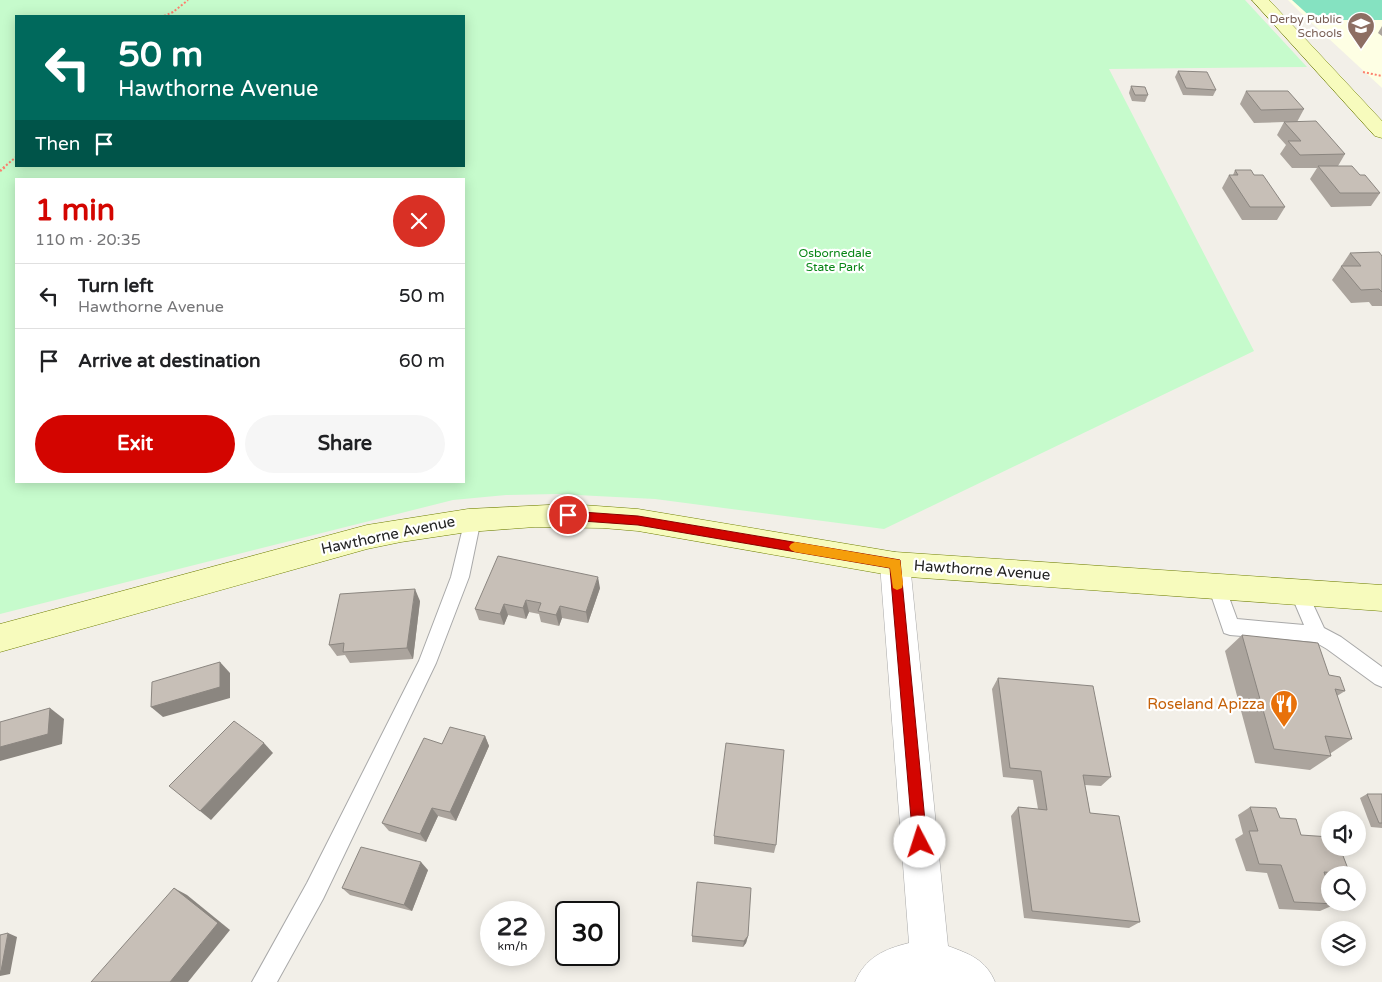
<!DOCTYPE html>
<html lang="en">
<head>
<meta charset="utf-8">
<style>
	body { margin:0; font-family:"Varela Round",sans-serif; background:#f6f6f6; color:#202124; height:100vh; display:flex; flex-direction:column; font-size:19px; white-space:nowrap }
	* { box-sizing:border-box; margin:0 }
	p { font-size:16px; color:#757577 }
	.icon { flex:none; width:28px; height:28px; fill:none; stroke:currentColor; stroke-width:2; stroke-linecap:round; stroke-linejoin:round }
	.map { position:relative; flex:1; overflow:hidden }
	.sheet { position:absolute; left:15px; top:178px; width:450px; height:305px; display:flex; flex-direction:column; background:#fff; border-radius:0px; box-shadow:0 2px 12px #0003 }
	.sheet>* { flex:none }
	.banner { position:absolute; left:15px; top:15px; width:450px; height:152px; border-radius:0px; box-shadow:0 2px 12px #0003; background:#00695c; color:#fff; overflow:hidden }
	.buttons { position:absolute; left:1321px; top:811px; display:grid; gap:10px }
	.buttons a { display:grid; place-items:center; width:45px; height:45px; border-radius:50%; background:#fff; box-shadow:0 2px 12px #0003; font-size:25px }
	.speed { position:absolute; left:480px; top:901px; display:flex; gap:10px; font-size:25px; font-weight:700; text-align:center }
	.speed>* { display:grid; place-content:center; width:65px; height:65px; border-radius:50%; background:#fff; box-shadow:0 2px 12px #0003; line-height:1 }
	.speed small { font-size:12px; font-weight:400 }
	.speed .limit { border:2px solid #111; border-radius:8px; background:#fff; color:#111 }
	.pin { position:absolute; display:grid; place-items:center; width:42px; height:42px; color:#fff; margin:-21px; border:2px solid #fff; border-radius:50%; box-shadow:0 1px 5px #0007 }
	.me { position:absolute; width:55px; margin:-28px; rotate:355deg; stroke-linejoin:round; filter:drop-shadow(0 0 4px #0008) }
	.turn { display:flex; align-items:center; gap:18px; height:105px; padding:0 20px; font-size:22px }
	.turn .icon { width:65px; height:65px; stroke-width:2.5 }
	.turn b { display:block; font-size:35px; line-height:42px }
	.then { display:flex; align-items:center; height:48px; padding:0 20px; background:#0003; gap:10px; font-size:19px }
	.round { display:grid; place-items:center; flex:none; width:52px; height:52px; border-radius:26px; background:#f6f6f6 }
	.summary { display:flex; align-items:center; justify-content:space-between; height:85px; padding:0 20px }
	h1 { font-size:30px; font-weight:700; line-height:38px; color:#d30500 }
	.action { display:flex; gap:10px; margin-top:auto; padding:10px 20px }
	.action a { flex:1; height:58px; border-radius:30px; background:#d30500; color:#fff; font-size:20px; font-weight:700; line-height:58px; text-align:center }
	.action a+a { background:#f6f6f6; color:#202124 }
	ul { padding:0; list-style:none }
	li { display:flex; align-items:center; gap:15px; height:65px; padding:0 20px; border-top:1px solid #e0e0e0 }
	li div { flex:1 }
	li b { display:block; font-size:19px }
	li em { font-style:normal }
	.map>svg:first-child { display:block }
</style>
</head>
<body>
<div class="map">
<svg width="1382" height="982" viewBox="0 0 1382 982">
	<rect width="100%" height="100%" fill="#f2efe8"/>
	<path fill="#feffe4" d="M1288,0H1382V88L1300,12Z"/>
	<path fill="#c6fbcc" fill-rule="evenodd" d="M0,0H1245L1307,67L1109,69L1254,351L884,529L655,499L557,494L506,495L453,500L0,614ZM16,16H464V166H16ZM16,179H464V481H16Z"/>
	<path fill="#85e2c1" d="M1292,0H1382V20H1314Z"/>
	<g fill="none" stroke-linecap="round" stroke-linejoin="round">
		<defs>
			<g id="lane">
				<path d="M473,512L479,514L481,519L469,577L436,663L323,899L277,982H252L307,883L419,661L451,577L465,519L467,514Z"/>
				<path d="M1217,578L1223,581L1237,619L1304,625L1290,592L1293,587L1299,584L1305,587L1324,628L1341,637L1382,667V687L1375,684L1327,649L1315,642L1230,635L1224,633L1208,586L1211,581Z"/>
			</g>
			<path id="street" d="M895,552L905,555L910,564L948,946C970,954 986,960 995,982H855C865,958 884,949 909,943L880,564L885,555Z"/>
			<g id="secondary">
				<path d="M1252,0H1269L1382,121V138L1375,136Z"/>
				<path d="M569,504L638,509L895,552L1382,585V611L895,576L638,531L603,528L535,527L468,532L401,542L367,549L0,652V624L367,525L468,509Z"/>
			</g>
		</defs>
		<use href="#lane" stroke="#a9a9a9" stroke-width="2"/>
		<use href="#street" stroke="#a9a9a9" stroke-width="1"/>
		<use href="#secondary" stroke="#6f7f02" stroke-width="1"/>
		<g stroke="#fd806e" stroke-width="2" stroke-dasharray="2 2" stroke-linecap="butt">
			<path d="M164,16L173,12L188,0"/>
			<path d="M1363,72L1382,76"/>
			<path d="M3,168L16,157"/>
		</g>
		<path stroke="#fd806e" stroke-width="2.5" stroke-dasharray="2 2" stroke-linecap="butt" d="M0,171L5,167"/>
		<use href="#lane" fill="#fff" fill-rule="evenodd"/>
		<use href="#street" fill="#fff" fill-rule="evenodd"/>
		<use href="#secondary" fill="#f7fbbd" fill-rule="evenodd"/>
	</g>
	<g fill="#aba49d">
		<path d="M1382,26V36L1378,33Z"/>
		<path d="M1178,71L1216,90L1213,96L1183,95L1175,77Z"/>
		<path d="M1131,86L1148,95L1145,102L1132,101L1129,93Z"/>
		<path d="M1246,91L1304,109L1297,122L1345,154L1338,166L1360,175L1380,193L1371,206L1331,207L1310,179L1317,168H1292L1280,154L1286,145L1277,135L1284,122L1254,123L1240,104Z"/>
		<path d="M1235,170L1254,175L1285,207L1277,220H1242L1222,188L1229,175H1233Z"/>
		<path d="M1350,253L1382,256V306H1372L1369,302L1351,303L1332,280Z"/>
		<path d="M600,588L588,623L562,618L559,626L541,622L539,614L529,612L526,619L508,615L504,625L479,620L475,609Z"/>
		<path d="M420,601L413,659L350,663L345,655L337,656L329,645Z"/>
		<path d="M1242,635L1329,675L1345,691L1337,696L1352,739L1331,753H1330L1331,756L1310,770L1255,763L1225,651Z"/>
		<path d="M998,678L1111,777L1101,786L1085,785L1090,813L1140,922L1129,928L1024,918L1011,816L1018,807L1038,809L1033,780L1003,777L992,689Z"/>
		<path d="M485,736L489,746L456,821L438,816L426,842L389,831L382,823L442,744Z"/>
		<path d="M1367,794H1382V828L1371,827L1360,798Z"/>
		<path d="M1250,807L1280,818L1350,874L1347,875H1330V881H1327L1336,904L1320,911L1279,909L1267,873L1246,871L1235,839L1243,834L1238,815Z"/>
		<path d="M714,836L776,845L774,853L714,844Z"/>
		<path d="M428,870L412,911L350,895L342,888Z"/>
		<path d="M692,936H748L746,943L743,947L692,942Z"/>
	</g>
	<g fill="#8b8680">
		<path d="M598,577L600,588L588,623L586,612Z"/>
		<path d="M415,589L420,601L413,659L407,648Z"/>
		<path d="M526,600L529,612L526,619L523,608Z"/>
		<path d="M504,604L508,615L504,625L500,614Z"/>
		<path d="M560,606L562,618L559,626L556,615Z"/>
		<path d="M220,662L230,673V698L163,717L151,707Z"/>
		<path d="M50,708L64,719L62,744L0,761V747Z"/>
		<path d="M485,736L489,746L456,821L450,812Z"/>
		<path d="M264,743L273,753L211,820L200,811Z"/>
		<path d="M432,808L438,816L426,842L420,834Z"/>
		<path d="M421,862L428,870L412,911L404,905Z"/>
		<path d="M174,888L187,895L230,930L188,982H170Z"/>
		<path d="M8,933L17,937L10,974L0,976V971Z"/>
		<path d="M748,936L746,943L743,947L744,941Z"/>
	</g>
	<g fill="#c7bfb7" stroke="#8b8680">
		<path d="M1178,71L1207,72L1216,90L1186,88Z"/>
		<path d="M1131,86L1145,87L1148,95H1135Z"/>
		<path d="M1246,91H1288L1304,109L1261,110Z"/>
		<path d="M1316,121L1345,154L1300,155L1288,141H1301L1284,122Z"/>
		<path d="M1318,166H1352L1360,175H1365L1380,193H1340Z"/>
		<path d="M1235,170H1251L1254,175H1263L1285,207H1250L1229,175H1238Z"/>
		<path d="M1379,252L1382,256V292L1379,289L1361,290L1341,266H1361L1350,253Z"/>
		<path d="M498,556L598,577L586,612L560,606L556,615L538,611L541,603L526,600L523,608L504,604L500,614L475,609Z"/>
		<path d="M415,589L407,648L343,652L344,643L329,645L340,594Z"/>
		<path d="M1242,635L1318,643L1329,675L1340,677L1345,691L1335,689L1352,739L1325,736L1331,756L1274,749Z"/>
		<path d="M220,662V687L151,707L152,682Z"/>
		<path d="M998,678L1093,686L1111,777L1083,775L1090,813L1119,816L1140,922L1032,911L1018,807L1047,810L1041,771L1010,768Z"/>
		<path d="M50,708L48,734L0,747V722Z"/>
		<path d="M234,721L264,743L200,811L169,786Z"/>
		<path d="M450,727L485,736L450,812L432,808L420,834L382,823L424,738L442,744Z"/>
		<path d="M726,743L784,750L776,845L714,836Z"/>
		<path d="M1367,794H1382V823H1379Z"/>
		<path d="M1250,807L1276,808L1280,818L1296,819L1301,835L1330,837V848H1340L1350,874L1324,872L1330,889V902H1335L1336,904L1294,902L1281,865L1259,864L1249,831H1258Z"/>
		<path d="M361,847L421,862L404,905L342,888Z"/>
		<path d="M697,882L751,888L748,936L744,941L692,936Z"/>
		<path d="M174,888L218,923L170,982H91Z"/>
		<path d="M8,933L1,971H0V935Z"/>
	</g>
	<path fill="#d30500" stroke="#890300" d="M568,511L638,516L900,560L927,842L925,847L920,849L915,847L913,842L890,568L638,525L568,520L563,519L562,515L563,512Z"/>
	<path fill="#f59e0b" d="M795,542L900,560L903,584L902,588L897,590L893,588L890,568L795,552L791,550L789,547L791,544Z"/>
	<defs>
		<symbol id="school-pin" viewBox="-11 -11 22 30"><path d="M0 17L-7.5 6A9.5 9.5 0 1 1 7.5 6Z" fill="#8d6e63" stroke="#fff"/><path d="M0-5L7-2L0 1L-7-2ZM-4 1L0 2.5L4 1V4Q0 6-4 4Z" fill="#fff"/></symbol>
		<symbol id="restaurant-pin" viewBox="-11 -11 22 30"><path d="M0 17L-7.5 6A9.5 9.5 0 1 1 7.5 6Z" fill="#e8710a" stroke="#fff"/><path d="M-5-6h1v4h1v-4h1v4h1v-4h1v5L-1.5 .5V6h-2V.5L-5-1ZM5-6V6H3V1.5H1.5Q1.5-4 5-6Z" fill="#fff"/></symbol>
	</defs>
	<g fill-rule="evenodd">
		<use href="#school-pin" x="1345" y="10" width="32" height="43"/>
		<use href="#restaurant-pin" x="1268" y="688" width="32" height="43"/>
	</g>
	<g text-anchor="middle" stroke-width="4.5" stroke-linejoin="round" paint-order="stroke">
		<g font-size="12" fill="#785e54" stroke="#fff" text-anchor="end">
			<text x="1342" y="23">Derby Public<tspan x="1342" dy="14">Schools</tspan></text>
		</g>
		<g font-size="12" fill="#098616" stroke="#fff">
			<text x="835" y="257">Osbornedale<tspan x="835" dy="14">State Park</tspan></text>
		</g>
		<g font-size="15" fill="#222" stroke="#fff">
			<text transform="translate(388 535) rotate(-12)" y="5">Hawthorne Avenue</text>
			<text transform="translate(982 570) rotate(4)" y="5">Hawthorne Avenue</text>
		</g>
		<g font-size="15" fill="#c56008" stroke="#fff" text-anchor="end">
			<text x="1265" y="709">Roseland Apizza</text>
		</g>
	</g>
</svg>
<div class="buttons">
<a><svg class="icon" aria-label="sound" viewBox="0 0 24 24"><path d="M4 9h4l5-4v14l-5-4H4zM17 9q2 3 0 6"/></svg></a>
<a><svg class="icon" aria-label="search" viewBox="0 0 24 24"><circle cx="10" cy="10" r="6"/><path d="M15 15l6 6"/></svg></a>
<a><svg class="icon" aria-label="layers" viewBox="0 0 24 24"><path d="M12 4l9 5-9 5-9-5zM3 14l9 5 9-5"/></svg></a>
</div>
<div class="speed"><div>22<small>km/h</small></div><div class="limit">30</div></div>
<div class="pin" style="left:568px;top:515px;background:#d93025"><svg class="icon" aria-label="arrive" viewBox="0 0 24 24"><path d="M6 21V4h12l-3 4 3 4H6"/></svg></div>
<svg class="me" style="left:920px;top:842px" viewBox="-20 -20 40 40"><circle r="19" fill="#fff"/><path d="M0-13L10 11 0 6-10 11z" fill="#d30500"/></svg>
<div class="banner">
<div class="turn"><svg class="icon" aria-label="left" viewBox="0 0 24 24"><path d="M17 20v-9H6M10 6l-5 5 5 5"/></svg><div><b>50 m</b>Hawthorne Avenue</div></div>
<div class="then">Then<svg class="icon" aria-label="arrive" viewBox="0 0 24 24"><path d="M6 21V4h12l-3 4 3 4H6"/></svg></div>
</div>
<section class="sheet">
<div class="summary"><div><h1>1 min</h1><p>110 m · 20:35</p></div><a class="round" style="background:#d93025;color:#fff"><svg class="icon" aria-label="close" viewBox="0 0 24 24"><path d="M6 6l12 12M18 6L6 18"/></svg></a></div>
<ul>
<li><svg class="icon" aria-label="left" viewBox="0 0 24 24"><path d="M17 20v-9H6M10 6l-5 5 5 5"/></svg><div><b>Turn left</b><p>Hawthorne Avenue</p></div><em>50 m</em></li>
<li><svg class="icon" aria-label="arrive" viewBox="0 0 24 24"><path d="M6 21V4h12l-3 4 3 4H6"/></svg><div><b>Arrive at destination</b></div><em>60 m</em></li>
</ul>
<div class="action"><a>Exit</a><a>Share</a></div>
</section>
</div>
</body>
</html>
